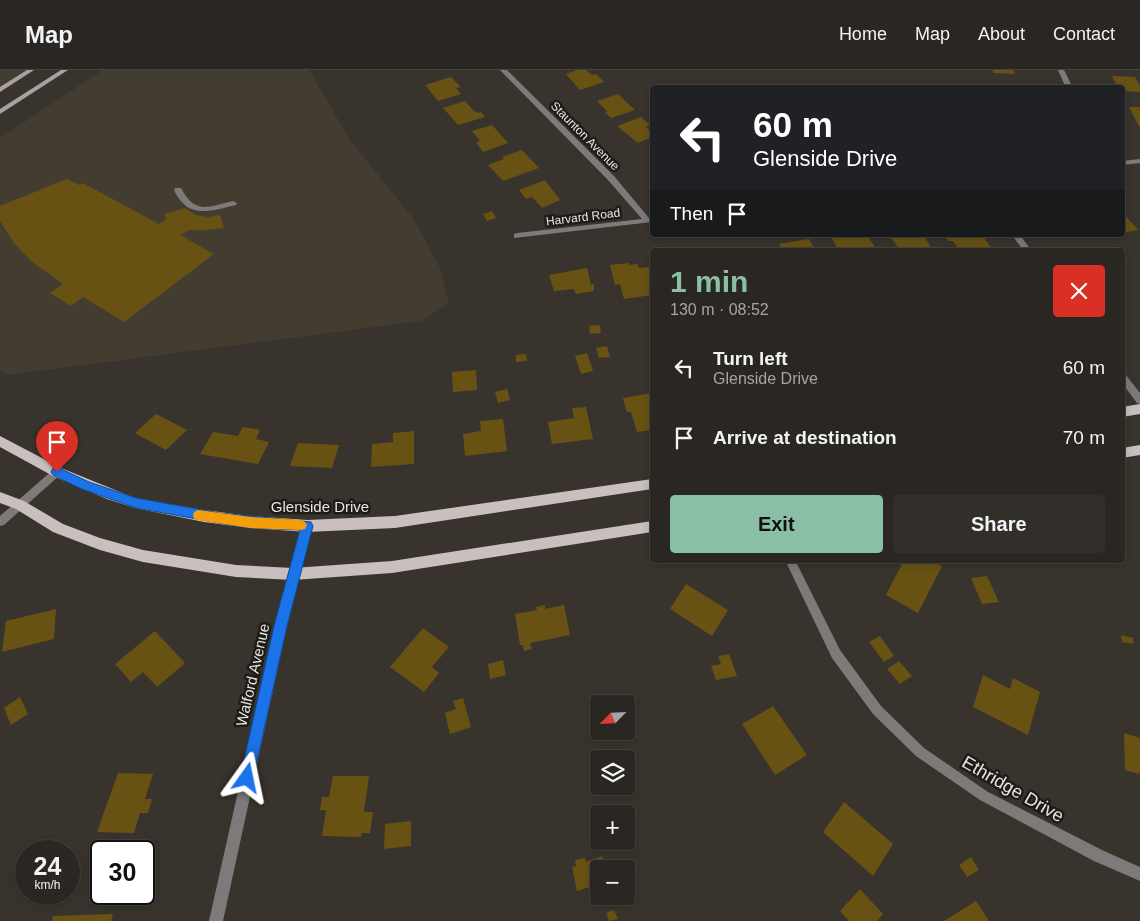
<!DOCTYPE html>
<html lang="en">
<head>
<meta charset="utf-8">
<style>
	body { margin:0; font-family:Arial,sans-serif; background:#322f2a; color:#f1f3f6; height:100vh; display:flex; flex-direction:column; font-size:19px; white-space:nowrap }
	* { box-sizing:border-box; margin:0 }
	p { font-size:16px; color:#a5a5a5 }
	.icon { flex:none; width:28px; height:28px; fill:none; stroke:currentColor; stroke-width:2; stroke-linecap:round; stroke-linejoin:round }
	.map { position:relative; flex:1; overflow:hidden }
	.details { position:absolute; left:650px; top:178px; width:475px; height:315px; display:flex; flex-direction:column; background:#2a2722; border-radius:5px; box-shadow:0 2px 8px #0003,0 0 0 1px #464440 }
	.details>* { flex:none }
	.top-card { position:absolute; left:650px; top:15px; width:475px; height:152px; border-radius:5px; box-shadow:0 2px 8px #0003,0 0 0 1px #464440; background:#202124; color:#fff; overflow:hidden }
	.needle { width:32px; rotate:246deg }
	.tools { position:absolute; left:590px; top:625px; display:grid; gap:10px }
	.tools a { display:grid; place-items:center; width:45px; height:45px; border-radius:5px; background:#2a2722; box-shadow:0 2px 8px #0003,0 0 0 1px #464440; font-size:25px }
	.speed { position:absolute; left:15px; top:770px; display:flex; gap:10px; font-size:25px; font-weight:700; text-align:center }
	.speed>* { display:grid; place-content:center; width:65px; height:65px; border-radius:50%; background:#2a2722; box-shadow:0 2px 8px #0003,0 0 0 1px #464440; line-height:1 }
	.speed small { font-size:12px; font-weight:400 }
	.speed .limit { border:2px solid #111; border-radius:8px; background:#fff; color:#111 }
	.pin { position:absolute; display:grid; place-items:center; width:42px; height:42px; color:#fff; margin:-51px -21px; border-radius:50% 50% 50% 0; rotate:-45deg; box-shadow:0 0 5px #0007 }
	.pin .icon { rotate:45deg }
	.me { position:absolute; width:55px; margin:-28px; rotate:12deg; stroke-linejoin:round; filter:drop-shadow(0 0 4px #0008) }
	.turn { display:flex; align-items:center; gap:18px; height:105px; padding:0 20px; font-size:22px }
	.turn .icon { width:65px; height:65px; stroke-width:2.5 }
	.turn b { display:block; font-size:35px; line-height:42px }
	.then { display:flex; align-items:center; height:48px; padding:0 20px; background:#0003; gap:10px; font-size:19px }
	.round { display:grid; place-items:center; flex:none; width:52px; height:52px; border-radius:5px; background:#322f2a }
	.summary { display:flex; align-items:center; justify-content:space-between; height:85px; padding:0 20px }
	h1 { font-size:30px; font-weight:800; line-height:38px; color:#8abfa5 }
	.action { display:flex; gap:10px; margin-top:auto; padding:10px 20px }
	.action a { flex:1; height:58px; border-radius:5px; background:#8abfa5; color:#111; font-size:20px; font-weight:800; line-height:58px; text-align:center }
	.action a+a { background:#322f2a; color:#f1f3f6 }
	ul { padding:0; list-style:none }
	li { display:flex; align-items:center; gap:15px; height:70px; padding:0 20px }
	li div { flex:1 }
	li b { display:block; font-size:19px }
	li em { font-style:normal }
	header { display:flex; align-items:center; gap:30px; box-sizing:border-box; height:70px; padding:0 25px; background:#2a2722; border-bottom:1px solid #464440 }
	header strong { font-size:24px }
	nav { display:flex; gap:28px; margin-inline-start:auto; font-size:18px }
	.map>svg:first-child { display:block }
</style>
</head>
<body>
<header>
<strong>Map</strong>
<nav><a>Home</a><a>Map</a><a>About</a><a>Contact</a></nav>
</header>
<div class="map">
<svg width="1140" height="851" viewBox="0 0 1140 851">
	<rect width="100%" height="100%" fill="#38342d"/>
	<g fill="#433d31">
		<path d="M0,0H31L0,20Z"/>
		<path d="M103,0H309L350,70L415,151L440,198L449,233L421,251L7,305L0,300V68Z"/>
	</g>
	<g fill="#675214">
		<path d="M577,0H586L592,5L596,4L604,12L580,20L566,4Z"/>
		<path d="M992,0H1013L1015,4L994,3Z"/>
		<path d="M1112,6L1135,7L1140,16V22L1122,21V18H1118Z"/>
		<path d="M451,7L461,17L456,18L461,24L438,31L425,15Z"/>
		<path d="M994,14L1017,15L1019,18H996Z"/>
		<path d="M618,24L635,40L611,48L605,42L607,41L597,31Z"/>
		<path d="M465,31L473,40L478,43L481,42L485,47L458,55L443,38Z"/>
		<path d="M1129,37H1140V58Z"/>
		<path d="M641,47L650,55L646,57L652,63V67L638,73L617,56Z"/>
		<path d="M492,55L508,73L483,82L476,72L480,71L472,61Z"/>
		<path d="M522,80L539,98L503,111L488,95L504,89L502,87Z"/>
		<path d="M67,109L79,115L83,113L159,154L167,149L164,144L185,138L196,145L208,147L220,145L224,158L208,160H189L180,165L214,184L124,252L83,227L71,236L50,223L63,214L31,191L14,173L0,151V136Z"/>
		<path d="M545,110L560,130L542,138L532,127L526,129L519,120Z"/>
		<path d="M492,141L496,148L487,151L483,144Z"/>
		<path d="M1122,142L1138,160L1127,162L1122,157Z"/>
		<path d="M841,165H867L876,179L838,180L831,166Z"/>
		<path d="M889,165H924L931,178L900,180Z"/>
		<path d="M944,165H982L993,180H959L953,171H948Z"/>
		<path d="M809,169L815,180H783L779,174Z"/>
		<path d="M629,193L630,195L637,194L639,198L649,197L652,206V225L624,229L620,214L615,215L610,195Z"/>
		<path d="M587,198L591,215L594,214V221L576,224L574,219L554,221L549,205Z"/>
		<path d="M600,255L601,263L590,264L589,256Z"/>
		<path d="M607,276L610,287L599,288L596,278Z"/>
		<path d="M587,283L593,301L581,304L575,286Z"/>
		<path d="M526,284L527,291L516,292V285Z"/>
		<path d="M476,300L477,320L453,322L452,302Z"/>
		<path d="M507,319L510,330L498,333L495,322Z"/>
		<path d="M652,323V360L637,362L631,342H627L623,328Z"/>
		<path d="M586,337L593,369L552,374L548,352L574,348L572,338Z"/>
		<path d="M156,344L187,360L166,380L135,363Z"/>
		<path d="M503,349L507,381L465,386L463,364L481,361L480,351Z"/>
		<path d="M243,357L260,360L256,369L269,372L258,394L200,384L213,362L238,366Z"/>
		<path d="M414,361V394L371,397L372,374L393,372V363Z"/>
		<path d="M298,373L339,375L332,398L290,396Z"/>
		<path d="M904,490H931L942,496L918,543L886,525Z"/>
		<path d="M985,490H1009V491L987,494Z"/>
		<path d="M987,506L999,532L982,534L971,508Z"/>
		<path d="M686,514L728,540L712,566L670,539Z"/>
		<path d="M545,535V539L564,535L570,565L530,573L532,579L524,581L523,575H520L515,544L537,540L536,537Z"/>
		<path d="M56,539L54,569L2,582L6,551Z"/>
		<path d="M423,558L449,577L432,597L439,603L424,622L390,597Z"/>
		<path d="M155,561L185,593L157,617L143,602L131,612L115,594Z"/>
		<path d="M1121,565L1133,568L1134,574L1122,572Z"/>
		<path d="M880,566L894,586L884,592L869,572Z"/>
		<path d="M729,584L737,606L716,610L711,596L721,594L718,586Z"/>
		<path d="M503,590L506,605L490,609L488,594Z"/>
		<path d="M899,591L912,606L900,614L887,599Z"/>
		<path d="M983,605L1010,619L1013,608L1040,622L1028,665L973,637Z"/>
		<path d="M20,627L28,644L11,655L4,638Z"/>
		<path d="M463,628L471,657L450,664L445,643L456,639L453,631Z"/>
		<path d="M773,636L807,685L775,705L742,654Z"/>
		<path d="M1124,663L1140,668V704L1125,700Z"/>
		<path d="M118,703L153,704L145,729H152L148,743H140L134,763L97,762Z"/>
		<path d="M333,706H369L364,742H373L370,763H362L361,767L322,766L326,740H320L322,727H329Z"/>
		<path d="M844,732L893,774L873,806L823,762Z"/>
		<path d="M411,751V776L384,779L385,754Z"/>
		<path d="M602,786L606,799H599V804L594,806L596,815L577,821L572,797L576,796L575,790L585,788L586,792Z"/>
		<path d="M971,787L979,800L967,807L959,795Z"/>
		<path d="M860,819L883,844L877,851H849L840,841Z"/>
		<path d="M976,831L989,851H944Z"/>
		<path d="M614,840L618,849L609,851L606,843Z"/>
		<path d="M113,844L111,851H52L53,846Z"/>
	</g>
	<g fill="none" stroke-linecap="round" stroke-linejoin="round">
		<path fill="#7f7a7a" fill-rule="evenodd" d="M175,118H181C195,145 208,137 233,131L237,133L236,135C210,141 188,150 174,120Z"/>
		<g fill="#7f7a7a" fill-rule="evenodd">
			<path d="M500,0H507L614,106L649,148H652V152L514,168V164L517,163L642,149L608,110Z"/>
			<path d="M1058,0H1064L1073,18H1066Z"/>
			<path d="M1140,89V93L1122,95V91Z"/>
			<path d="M1012,165H1020L1031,180H1023Z"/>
			<path d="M1122,303L1125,304L1140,323V334L1137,333L1122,313Z"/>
			<path d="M57,398L60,399L62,402L60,405L4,455L0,456V446L54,399Z"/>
			<path d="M307,451L311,453L312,456L287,556L223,851H209L275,556L302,456L303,453Z"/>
			<path d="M785,490H795L840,580L881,636L924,678L988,722L1104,781L1140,797V811L1094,791L980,730L916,686L873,644L832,588Z"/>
		</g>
		<g fill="#a9a1a1" fill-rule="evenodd">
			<path d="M27,0H34L0,22V17Z"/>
			<path d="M61,0H68L0,44V39Z"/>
		</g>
		<g fill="#c9bfbf" fill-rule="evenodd">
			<path d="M1140,334V344L1122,347V337Z"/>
			<path d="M0,366L61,398L135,428L204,440L250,446L307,450L395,446L652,409V419L395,458L307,462L250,458L204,452L135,438L107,429L53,406L0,377Z"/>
			<path d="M1140,375V385L1122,388V378Z"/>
			<path d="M0,422L24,431L63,454L100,468L143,480L236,495L293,498L392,491L652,451V462L392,503L293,510L236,507L143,492L100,480L53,462L16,439L0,433Z"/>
		</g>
	</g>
	<path fill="#1a73e8" stroke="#114b97" d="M57,397L89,412L136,428L219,443L311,452L313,456L287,556L252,713L247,715L242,713L240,708L274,556L300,460L250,458L219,453L136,438L82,419L53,405L51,402L53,398Z"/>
	<path fill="#f59e0b" d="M198,440L250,447L301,450L305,452L307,455L305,459L301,460L250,458L198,450L194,449L193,445L194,442Z"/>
	<g text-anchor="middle" stroke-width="5" stroke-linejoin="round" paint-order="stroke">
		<g font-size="12" fill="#e7e5e0" stroke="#1e1c19">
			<text transform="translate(585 66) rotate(45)" y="4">Staunton Avenue</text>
			<text transform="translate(583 147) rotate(-7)" y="4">Harvard Road</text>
		</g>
		<g font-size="15" fill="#e7e5e0" stroke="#1e1c19">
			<text x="320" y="442">Glenside Drive</text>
			<text transform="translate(253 605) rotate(-77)" y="5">Walford Avenue</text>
		</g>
		<g font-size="18" fill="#e7e5e0" stroke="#1e1c19">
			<text transform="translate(1013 719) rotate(30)" y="6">Ethridge Drive</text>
		</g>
	</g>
</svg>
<div class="tools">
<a><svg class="needle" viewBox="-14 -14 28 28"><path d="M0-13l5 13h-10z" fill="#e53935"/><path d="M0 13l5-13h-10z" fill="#a5a5a5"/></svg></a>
<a><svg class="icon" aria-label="layers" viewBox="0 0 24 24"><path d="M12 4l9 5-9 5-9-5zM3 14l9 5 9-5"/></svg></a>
<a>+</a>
<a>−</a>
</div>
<div class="speed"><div>24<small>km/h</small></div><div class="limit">30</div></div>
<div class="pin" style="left:57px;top:402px;background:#d93025"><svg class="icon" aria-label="arrive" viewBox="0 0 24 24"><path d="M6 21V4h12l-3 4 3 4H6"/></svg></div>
<svg class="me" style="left:247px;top:708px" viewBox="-20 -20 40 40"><path d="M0-17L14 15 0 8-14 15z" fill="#1a73e8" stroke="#fff" stroke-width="4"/></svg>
<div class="top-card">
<div class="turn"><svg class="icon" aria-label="left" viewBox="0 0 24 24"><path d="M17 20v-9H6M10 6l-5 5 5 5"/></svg><div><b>60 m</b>Glenside Drive</div></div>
<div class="then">Then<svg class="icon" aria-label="arrive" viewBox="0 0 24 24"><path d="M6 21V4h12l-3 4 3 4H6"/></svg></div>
</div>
<section class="details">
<div class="summary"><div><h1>1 min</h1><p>130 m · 08:52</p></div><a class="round" style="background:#d93025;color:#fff"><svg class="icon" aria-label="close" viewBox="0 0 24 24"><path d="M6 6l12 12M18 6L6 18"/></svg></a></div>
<ul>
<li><svg class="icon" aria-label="left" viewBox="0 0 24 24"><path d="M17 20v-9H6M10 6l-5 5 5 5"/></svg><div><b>Turn left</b><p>Glenside Drive</p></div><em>60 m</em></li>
<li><svg class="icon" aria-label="arrive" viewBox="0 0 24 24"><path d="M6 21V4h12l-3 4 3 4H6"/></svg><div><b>Arrive at destination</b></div><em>70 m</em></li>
</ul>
<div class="action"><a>Exit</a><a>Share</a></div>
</section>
</div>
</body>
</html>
